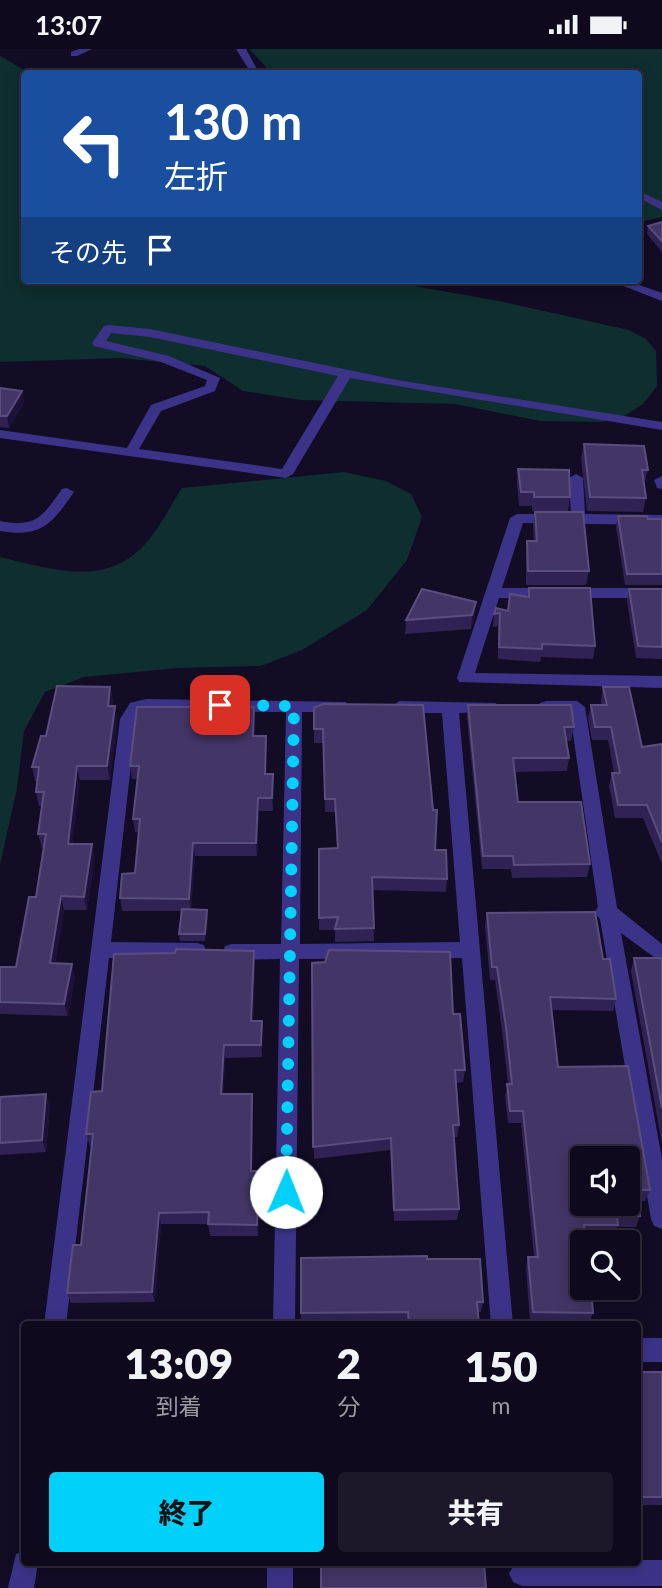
<!DOCTYPE html>
<html lang="ja">
<head>
<meta charset="utf-8">
<style>
	body { margin:0; font-family:Lato,"Noto Sans JP",sans-serif; background:#1c1729; color:#f1f3f6; height:100vh; display:flex; flex-direction:column; font-size:26px; white-space:nowrap }
	* { box-sizing:border-box; margin:0 }
	p { font-size:23px; color:#9b9aa3 }
	.icon { flex:none; width:38px; height:38px; fill:none; stroke:currentColor; stroke-width:2; stroke-linecap:round; stroke-linejoin:round }
	.map { position:relative; flex:1; overflow:hidden }
	.drawer { position:absolute; left:21px; top:1272px; width:620px; height:245px; display:flex; flex-direction:column; background:#0e091c; border-radius:7px; box-shadow:0 4px 18px #0003,0 0 0 2px #2e2a3b }
	.drawer>* { flex:none }
	.top-card { position:absolute; left:21px; top:21px; width:621px; height:214px; border-radius:7px; box-shadow:0 4px 18px #0003,0 0 0 2px #2e2a3b; background:#1a4fa0; color:#fff; overflow:hidden }
	.buttons { position:absolute; left:570px; top:1097px; display:grid; gap:14px }
	.buttons a { display:grid; place-items:center; width:70px; height:70px; border-radius:7px; background:#0e091c; box-shadow:0 4px 18px #0003,0 0 0 2px #2e2a3b; font-size:35px }
	.pin { position:absolute; display:grid; place-items:center; width:60px; height:60px; color:#fff; margin:-30px; border-radius:14px; box-shadow:0 4px 10px #0006 }
	.me { position:absolute; width:77px; margin:-38px; rotate:1deg; stroke-linejoin:round; filter:drop-shadow(0 0 5px #0008) }
	.turn { display:flex; align-items:center; gap:24px; height:147px; padding:0 28px; font-size:32px }
	.turn .icon { width:91px; height:91px; stroke-width:2.5 }
	.turn b { display:block; font-size:49px; line-height:60px }
	.then { display:flex; align-items:center; height:66px; padding:0 28px; background:#0003; gap:14px; font-size:26px }
	.eta { display:flex; justify-content:space-evenly; align-items:center; height:119px; text-align:center }
	.eta b { font-size:42px; font-weight:800; line-height:49px }
	.action { display:flex; gap:14px; margin-top:auto; padding:14px 28px }
	.action a { flex:1; height:80px; border-radius:7px; background:#00d1fb; color:#111; font-size:28px; font-weight:800; line-height:80px; text-align:center }
	.action a+a { background:#1c1729; color:#f1f3f6 }
	.status { display:flex; justify-content:space-between; align-items:center; height:49px; padding:0 35px; background:#0e091c; direction:ltr }
	.status svg { height:19px; fill:currentColor }
	.map>svg:first-child { display:block }
</style>
</head>
<body>
<div class="status"><b>13:07</b><svg viewBox="0 0 49 12"><path d="M0 12V9h3v3zM5 12V6h3v6zM10 12V3h3v9zM15 12V0h3v12zM26 1h20v11H26zM47 4h2v5h-2z"/></svg></div>
<div class="map">
<svg width="662" height="1539" viewBox="0 0 662 1539">
	<rect width="100%" height="100%" fill="#120c25"/>
	<g fill="#0f2e2f">
		<path d="M249,0H662V168L639,173V24H272Z"/>
		<path d="M0,7L29,24H24V231H380L499,252L629,281L646,290L656,302L657,337L643,355L626,366L602,373L540,372L455,355L301,351L243,342L205,317L119,309L0,313Z"/>
		<path d="M344,423L386,432L411,445L422,468L407,511L367,561L302,601L261,617L178,619L84,628L45,643L24,682L17,739L0,816V508C55,521 113,542 153,485C164,471 172,454 182,439Z"/>
	</g>
	<g fill="none" stroke-linecap="round" stroke-linejoin="round">
		<g fill="#3c3388" fill-rule="evenodd">
			<path d="M79,0H92L77,7H71V3Z"/>
			<path d="M236,0H246L259,24H251Z"/>
			<path d="M639,142L662,153V161L639,149Z"/>
			<path d="M608,231H625L662,244V252Z"/>
			<path d="M108,276L150,280L397,331L662,373V381L350,329L293,425L286,429L0,389V381L127,399L151,356L205,337L207,331L161,313L94,297L92,294L104,277ZM111,284L150,288L338,327L282,420L139,400L161,362L215,342L220,329L169,307L106,292Z"/>
			<path d="M576,425L583,429L585,465L662,466V476L523,474L502,539H662V549H499L475,624L662,627V639L459,633L457,629L510,469L517,465H571L569,429Z"/>
			<path d="M662,427V440L657,439L654,431Z"/>
			<path d="M67,439L74,443C52,475 41,489 0,482V472C36,479 42,468 62,440Z"/>
			<path d="M146,650L346,653L348,657L340,663H302L300,895L460,893L442,664H399L391,658L399,652L496,654L498,658L496,662L459,664L513,1276H491L462,909L299,910L295,1276H273L280,910L232,911L225,909L223,903L225,897L232,895H281L286,663L146,662L141,663L136,671L111,893L197,894L204,896L206,902L204,908L197,910L109,909L66,1276H44L120,670L130,654Z"/>
			<path d="M546,652H577L585,658L617,859L662,895V914L621,884L662,1110V1180L654,1177L651,1170L600,870L594,864L598,858L570,664L540,662L538,658L540,654Z"/>
			<rect x="637" y="1289" width="25" height="24"/>
			<path d="M24,1502V1514H38L34,1539H8L16,1505Z"/>
			<path d="M637,1511H662V1537H522L513,1533L509,1524L516,1514H637Z"/>
			<rect x="267" y="1514" width="26" height="25"/>
		</g>
	</g>
	<g fill="#302354">
		<path d="M662,173V203L647,185L648,177Z"/>
		<path d="M0,339L22,342L24,354L9,379L0,378Z"/>
		<path d="M584,395L648,421L644,435L646,449L643,463L587,462L581,409Z"/>
		<path d="M518,420L570,448L568,462H532V457H519L517,434Z"/>
		<path d="M535,463L589,522L586,536H526V506L527,492H534L533,477Z"/>
		<path d="M618,467L648,470H662V536H625L616,478Z"/>
		<path d="M529,539L595,597L593,610L541,608L540,613L498,610V577L493,578L494,565L508,562L527,548Z"/>
		<path d="M422,540L475,567L471,580L405,585L406,571Z"/>
		<path d="M629,540H662V610L636,609L627,552Z"/>
		<path d="M110,638L113,652L112,657H115L117,671L110,731H80L72,795L95,808L87,861H64L55,915L75,928L68,967L0,965V918H16L36,848L44,799H42L38,785L42,757H39L36,743L37,732H35L32,718L46,687Z"/>
		<path d="M603,638L642,698L662,695V815L643,769H615L609,737L612,724H614L608,691H592L588,669L591,656H601V652Z"/>
		<path d="M468,656L574,678L571,692H566L569,709L567,722L515,723L518,753L590,815L587,828L512,829L511,820H482L467,669Z"/>
		<path d="M314,659L435,801L447,830L446,843L373,841L374,892L335,893V881H319V800L337,799L335,763H325L323,694H314Z"/>
		<path d="M255,671L254,687H266V725H273V762H259L257,807H195L191,861L208,868L205,892H180L179,885L181,862H122L120,849L135,824L139,783H135L133,770L137,730H132L130,717Z"/>
		<path d="M487,864L603,910L616,950L613,962L552,961L558,1018L650,1141L645,1152H638L640,1167L636,1178H617L614,1186L585,1187L593,1264L589,1274L530,1273L526,1218L528,1208H534L521,1074H508L505,1047L508,1035L503,990L495,931H490L485,877Z"/>
		<path d="M254,902L255,915L253,972L262,984V1008L225,1009L223,1045H252L253,1057L252,1122L260,1134L258,1187H210L208,1175H161L155,1253L71,1254L67,1244L81,1196L92,1097H90L86,1085L102,1042L175,904Z"/>
		<path d="M634,909L662,912V1095L631,922Z"/>
		<path d="M312,914L453,965L465,1021L463,1033L456,1034L459,1076L457,1088H454L459,1160L457,1171L394,1172L390,1101L314,1110Z"/>
		<path d="M0,1048L50,1057L46,1103L0,1106Z"/>
		<path d="M427,1210L483,1253L481,1263H478L479,1276H407V1273L301,1274V1264Z"/>
		<rect x="637" y="1323" width="25" height="133"/>
	</g>
	<g fill="#1c1239">
		<path d="M22,342L24,354L9,379L7,367Z"/>
		<path d="M476,553L475,567L471,580L472,566Z"/>
		<path d="M110,638L113,652L110,671L108,657Z"/>
		<path d="M115,657L117,671L110,731L107,717Z"/>
		<path d="M254,658L255,671L253,700V687Z"/>
		<path d="M266,687L267,700L266,738L265,725Z"/>
		<path d="M77,717L80,731L71,808L68,795Z"/>
		<path d="M273,725L274,738L273,762L272,749Z"/>
		<path d="M258,749L259,762L257,807L256,794Z"/>
		<path d="M193,794L195,807L191,862L189,850Z"/>
		<path d="M92,795L95,808L87,861L84,848Z"/>
		<path d="M61,847L64,861L53,927L50,914Z"/>
		<path d="M207,861L208,868L205,892V885Z"/>
		<path d="M254,902L255,915L252,984L251,972Z"/>
		<path d="M72,915L75,928L68,967L64,955Z"/>
		<path d="M262,972V1008L261,996Z"/>
		<path d="M224,996L225,1009L223,1057L221,1045Z"/>
		<path d="M46,1045L50,1057L46,1103L42,1091Z"/>
		<path d="M252,1045L253,1057L252,1134L251,1122Z"/>
		<path d="M259,1122L260,1134L258,1187L257,1176Z"/>
		<path d="M159,1164L161,1175L155,1253L152,1243Z"/>
	</g>
	<g fill="#423666" stroke="#594e7e" stroke-width="2" fill-rule="evenodd">
		<path d="M662,173V192L648,177Z"/>
		<path d="M0,339L22,342L7,367H0Z"/>
		<path d="M584,395L644,397L648,421H642L646,449L590,448Z"/>
		<path d="M518,420L569,421L570,448H534V443H521Z"/>
		<path d="M535,463H583L589,522H528L527,492H537Z"/>
		<path d="M618,467H647L648,470H662V525H627Z"/>
		<path d="M529,539H590L595,597L542,595V600L499,598L500,564L494,565L496,559L508,562L510,545L529,548Z"/>
		<path d="M422,540L476,553L472,566L406,571Z"/>
		<path d="M629,540H662V598L638,597Z"/>
		<path d="M57,637L110,638L108,657H115L107,717H77L68,795H92L84,848L61,847L50,914L72,915L64,955L0,953V918H16L29,848H36L46,785H38L44,743H36L39,718H32L41,687H46Z"/>
		<path d="M603,638H629L642,698L662,695V793L647,756H618L612,724H620L611,678H595L591,656H607Z"/>
		<path d="M323,655L423,656L433,761H437L435,801H446L447,830L372,828L374,879L335,880L338,868L319,869V800L338,799L335,750H325L323,680H314V659Z"/>
		<path d="M468,656H571L574,678H564L569,709H513L518,753H581L590,815L514,816L513,807H483Z"/>
		<path d="M137,658H254L253,687H266L265,725H273L272,749H258L256,794H193L189,850L120,849L122,825L135,824L140,770H133L139,717H130Z"/>
		<path d="M182,860L207,861L205,885H179Z"/>
		<path d="M595,863L603,910H610L616,950L550,948L558,1018L628,1017L650,1141H636L640,1167H617L618,1176H584L586,1194H583V1239H591L593,1264L533,1263L528,1208H538L523,1062H510L507,1035H512L506,978L497,918H492L487,864ZM583,1110H628V1155H583Z"/>
		<path d="M176,900L254,902L251,972H262L261,996H224L221,1045H252L251,1122H259L257,1176L208,1175L209,1163L159,1164L152,1243L67,1244L73,1196H81L93,1085H86L91,1043L102,1042L114,905L175,904Z"/>
		<path d="M329,901L450,903L453,965H460L465,1021H455L459,1076H453L459,1160L394,1161L391,1089L313,1098L312,914L325,913Z"/>
		<path d="M634,909H661L662,912V1059Z"/>
		<path d="M46,1045L42,1091L0,1094V1048Z"/>
		<path d="M427,1207V1210H480L483,1253H477L479,1276H409L408,1263L301,1264V1209Z"/>
		<rect x="637" y="1323" width="25" height="125"/>
		<path d="M321,1514H484L486,1539H321Z"/>
	</g>
	<g fill="none" stroke-linecap="round" stroke-linejoin="round">
		<path stroke="#00d1fb" stroke-width="12" stroke-dasharray="0 21.6" d="M220,656L294,657L286,1143"/>
	</g>
</svg>
<div class="buttons">
<a><svg class="icon" aria-label="sound" viewBox="0 0 24 24"><path d="M4 9h4l5-4v14l-5-4H4zM17 9q2 3 0 6"/></svg></a>
<a><svg class="icon" aria-label="search" viewBox="0 0 24 24"><circle cx="10" cy="10" r="6"/><path d="M15 15l6 6"/></svg></a>
</div>
<div class="pin" style="left:220px;top:656px;background:#d93025"><svg class="icon" aria-label="arrive" viewBox="0 0 24 24"><path d="M6 21V4h12l-3 4 3 4H6"/></svg></div>
<svg class="me" style="left:286px;top:1143px" viewBox="-20 -20 40 40"><circle r="19" fill="#fff"/><path d="M0-13L10 11 0 6-10 11z" fill="#00d1fb"/></svg>
<div class="top-card">
<div class="turn"><svg class="icon" aria-label="left" viewBox="0 0 24 24"><path d="M17 20v-9H6M10 6l-5 5 5 5"/></svg><div><b>130 m</b>左折</div></div>
<div class="then">その先<svg class="icon" aria-label="arrive" viewBox="0 0 24 24"><path d="M6 21V4h12l-3 4 3 4H6"/></svg></div>
</div>
<section class="drawer">
<div class="eta">
<div><b>13:09</b><p>到着</p></div>
<div><b>2</b><p>分</p></div>
<div><b>150</b><p>m</p></div>
</div>
<div class="action"><a>終了</a><a>共有</a></div>
</section>
</div>
</body>
</html>
